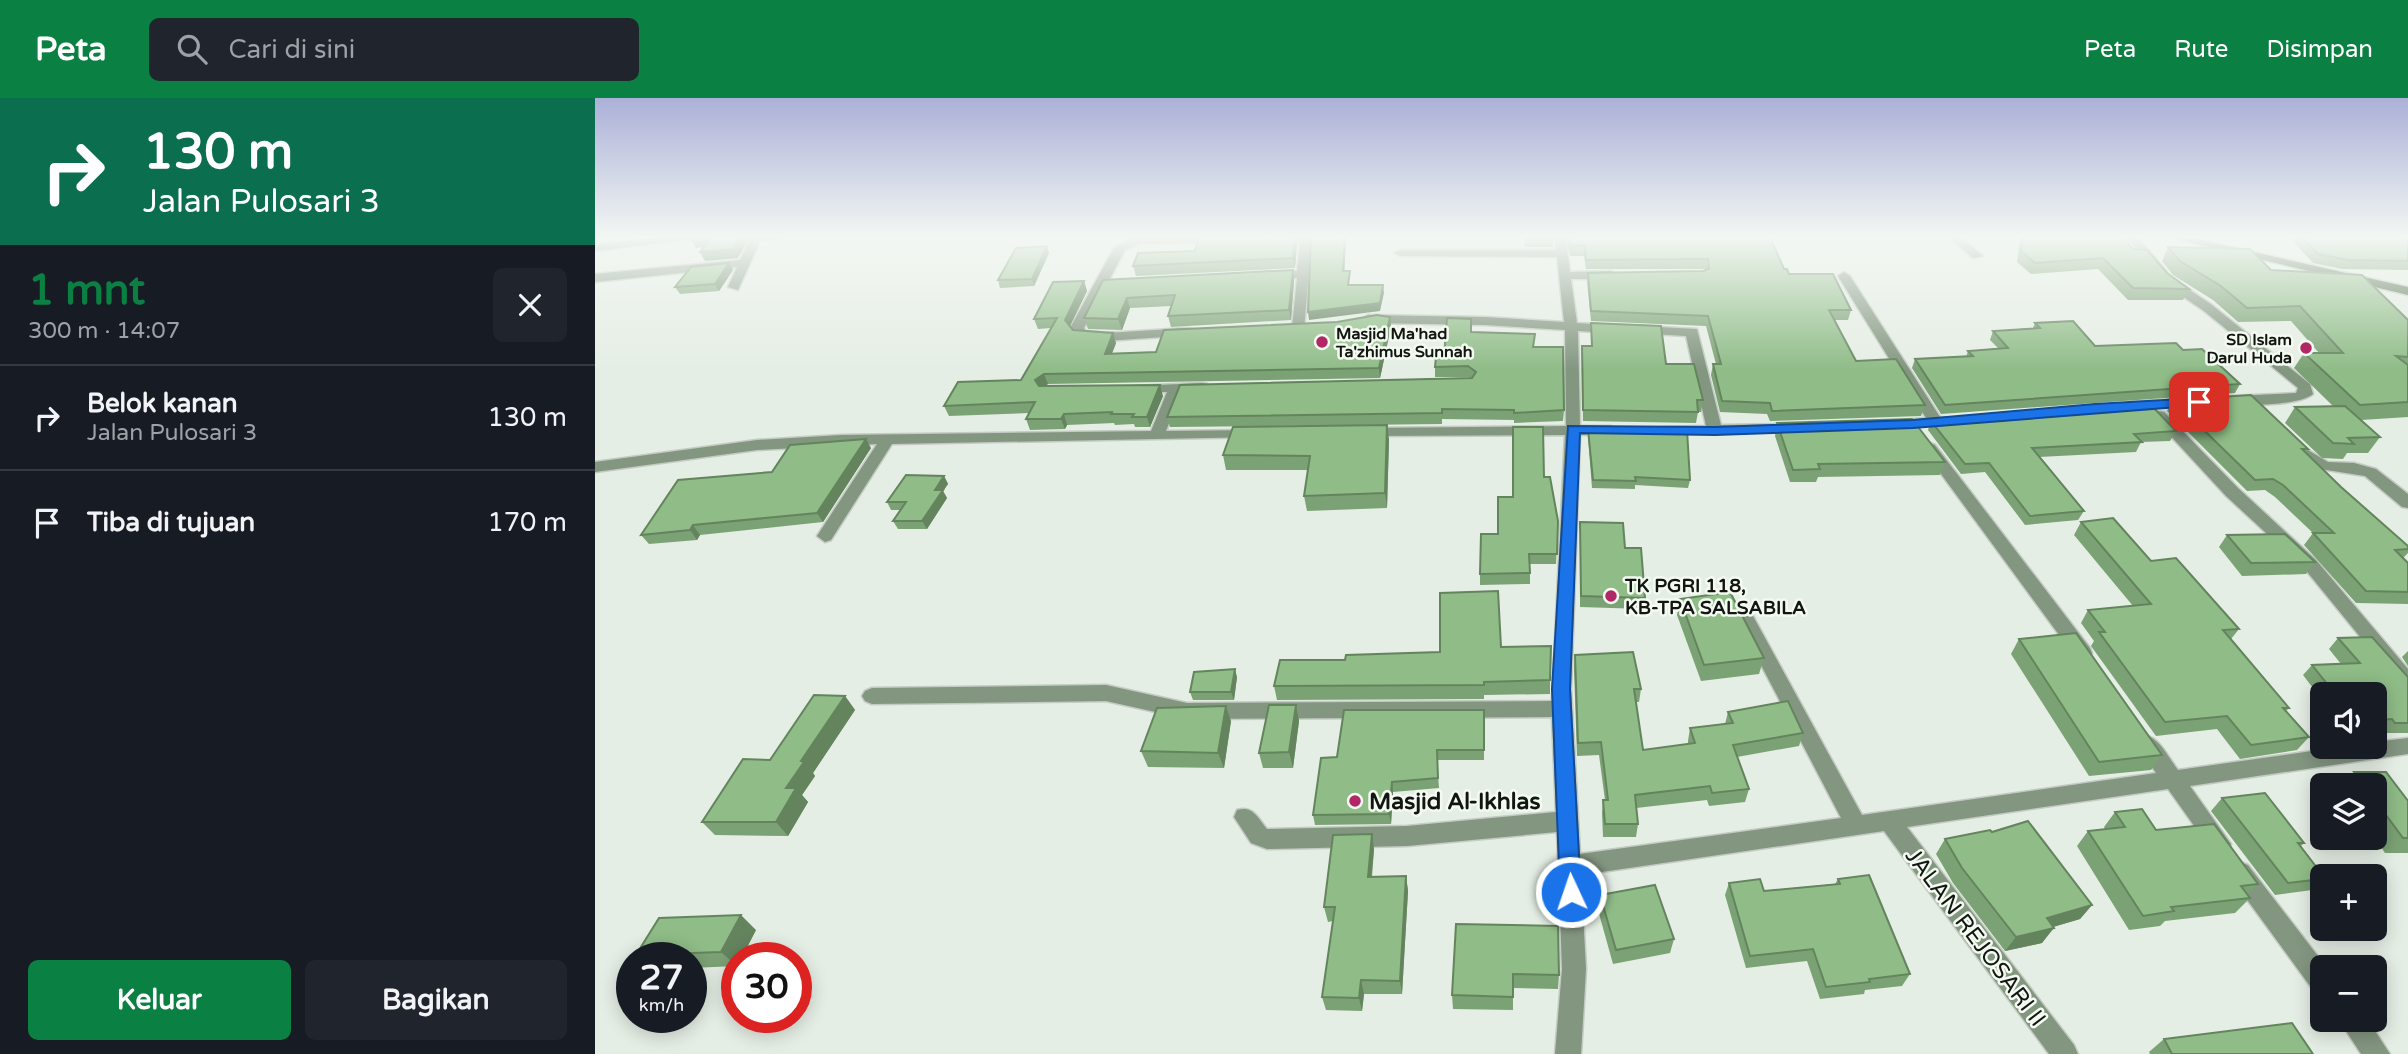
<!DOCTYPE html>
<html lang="id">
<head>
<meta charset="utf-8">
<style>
	body { margin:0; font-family:"Varela Round",sans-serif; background:#20242c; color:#f1f3f6; height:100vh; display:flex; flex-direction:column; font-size:26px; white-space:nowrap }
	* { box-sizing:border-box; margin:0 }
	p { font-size:23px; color:#9ea1a6 }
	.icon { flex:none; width:38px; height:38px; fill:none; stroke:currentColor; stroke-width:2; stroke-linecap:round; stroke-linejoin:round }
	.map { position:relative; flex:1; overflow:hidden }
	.side { display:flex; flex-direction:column; background:#171b24; width:595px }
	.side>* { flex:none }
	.banner { background:#0b6e4f; color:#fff; overflow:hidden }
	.controls { position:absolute; left:1715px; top:584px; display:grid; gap:14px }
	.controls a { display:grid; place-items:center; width:77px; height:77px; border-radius:10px; background:#171b24; box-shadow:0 4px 18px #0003; font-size:35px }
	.speed { position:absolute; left:21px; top:844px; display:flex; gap:14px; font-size:35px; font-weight:700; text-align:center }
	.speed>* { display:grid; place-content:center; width:91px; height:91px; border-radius:50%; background:#171b24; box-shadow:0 4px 18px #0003; line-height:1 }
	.speed small { font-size:18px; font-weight:400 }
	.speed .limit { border:10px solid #d22; background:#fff; color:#111 }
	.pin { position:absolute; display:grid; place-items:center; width:60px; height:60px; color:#fff; margin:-30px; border-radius:14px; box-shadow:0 4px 10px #0006 }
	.me { position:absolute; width:77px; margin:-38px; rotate:357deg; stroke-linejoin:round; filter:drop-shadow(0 0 5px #0008) }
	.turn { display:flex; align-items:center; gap:24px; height:147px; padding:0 28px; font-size:32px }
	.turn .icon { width:91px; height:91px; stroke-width:2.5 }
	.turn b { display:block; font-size:49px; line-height:60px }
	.round { display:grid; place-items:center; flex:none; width:74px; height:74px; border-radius:10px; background:#20242c }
	.summary { display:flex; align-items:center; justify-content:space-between; height:119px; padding:0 28px }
	h1 { font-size:42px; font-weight:700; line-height:52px; color:#0b8043 }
	.action { display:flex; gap:14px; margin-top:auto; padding:14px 28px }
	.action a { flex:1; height:80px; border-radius:10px; background:#0b8043; color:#fff; font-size:28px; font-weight:700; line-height:80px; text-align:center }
	.action a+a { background:#20242c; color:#f1f3f6 }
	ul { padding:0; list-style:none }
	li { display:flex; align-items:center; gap:21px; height:105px; padding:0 28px; border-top:2px solid #363941 }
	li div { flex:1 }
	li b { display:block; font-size:26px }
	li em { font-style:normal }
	header { display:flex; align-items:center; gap:42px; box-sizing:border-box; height:98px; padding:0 35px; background:#0b8043; color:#fff }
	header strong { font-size:33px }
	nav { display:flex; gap:38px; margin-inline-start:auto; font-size:24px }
	.search { width:490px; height:63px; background:#20242c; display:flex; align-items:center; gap:18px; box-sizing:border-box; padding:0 24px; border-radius:10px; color:#9ea1a6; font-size:26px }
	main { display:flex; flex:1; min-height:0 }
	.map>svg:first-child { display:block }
</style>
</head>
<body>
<header>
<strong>Peta</strong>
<div class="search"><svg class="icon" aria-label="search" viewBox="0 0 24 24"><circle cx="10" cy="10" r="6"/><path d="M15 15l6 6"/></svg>Cari di sini</div>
<nav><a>Peta</a><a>Rute</a><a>Disimpan</a></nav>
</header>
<main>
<section class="side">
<div class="banner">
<div class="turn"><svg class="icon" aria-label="right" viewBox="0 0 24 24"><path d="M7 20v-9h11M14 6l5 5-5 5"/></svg><div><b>130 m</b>Jalan Pulosari 3</div></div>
</div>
<div class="summary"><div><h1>1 mnt</h1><p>300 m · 14:07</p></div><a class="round"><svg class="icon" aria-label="close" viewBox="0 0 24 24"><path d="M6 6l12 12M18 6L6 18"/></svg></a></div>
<ul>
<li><svg class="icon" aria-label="right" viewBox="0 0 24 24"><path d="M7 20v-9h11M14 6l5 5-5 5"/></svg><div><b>Belok kanan</b><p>Jalan Pulosari 3</p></div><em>130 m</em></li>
<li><svg class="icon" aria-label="arrive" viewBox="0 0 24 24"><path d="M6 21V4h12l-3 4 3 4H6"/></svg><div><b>Tiba di tujuan</b></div><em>170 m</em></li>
</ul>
<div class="action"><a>Keluar</a><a>Bagikan</a></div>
</section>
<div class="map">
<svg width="1813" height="956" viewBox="0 0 1813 956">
	<rect width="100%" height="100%" fill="#e5eee4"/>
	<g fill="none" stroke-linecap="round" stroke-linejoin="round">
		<defs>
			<g id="street">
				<path d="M65,139H96L90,142L0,153V147Z"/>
				<path d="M156,139H167L143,192L133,189L142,169L0,184V176L145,162Z"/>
				<path d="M538,139H630L632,141L626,144L544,146L530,152L489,230L491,233L511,235L592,230L597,231V237L511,243L482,239L475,230L519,150Z"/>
				<path d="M673,139H717L709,232H699L697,229L702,180L677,182L671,178L677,174L702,173L705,143H678L674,142Z"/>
				<path d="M960,139H971L975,174L1016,173L1022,177L1016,181H976L982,225L1018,227L1025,231L1018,235L983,233L985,328H1016L1023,332L1016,336L985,337L976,591L985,756L1246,720L1143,523L1146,518H1158L1267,717L1561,675L1540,644L1543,638C1561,632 1573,659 1583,672L1745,649H1780V644L1813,640V656L1595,688L1636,746L1633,753L1625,756L1617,753L1573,691L1312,729L1479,947L1483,956H1454L1289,733L986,777L991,871L986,956H960L967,871L962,734L812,748L672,751L656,745L639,719L642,712C658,707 663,720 672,731L812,728L961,714L957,619L592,621L511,603L277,606L270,603L267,598L270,593L277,590L511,587L592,605L957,603L970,337L771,338L764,334L771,330L971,328L970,232L890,227L773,225L767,221L773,217L890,219L969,224L962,159L805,158L799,155L805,152H961Z"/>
				<path d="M1353,139H1366L1388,158L1378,160Z"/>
				<path d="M1532,139H1543L1576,179L1617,207L1715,286L1718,296C1706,307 1649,309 1633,305V299L1638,298L1701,295L1703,290L1609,213L1568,185Z"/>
				<path d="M1249,174L1255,178L1345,319L1364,320L1366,323L1364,326L1291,330L1289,327L1296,323L1331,320L1243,178Z"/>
				<path d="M1046,228L1102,231L1126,327L1205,326L1212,330L1205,334L1064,336L1062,333L1069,329L1111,328L1091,238L1041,235V229Z"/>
				<path d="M607,285L612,286V292L586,294L571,333L659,332L664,333L666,336L664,339L297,346L236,442L230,444L222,438L282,346L162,352L0,374V364L162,342L246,337L556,333L572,294H539V288Z"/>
				<path d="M1600,300L1605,301L1607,304L1605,307L1533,312L1526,308L1533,304Z"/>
				<path d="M1564,313L1569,314L1643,390L1721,462L1813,571V591L1806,589L1709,470L1631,398L1559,320L1557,317Z"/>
				<path d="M1335,345L1340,347L1495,550L1497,555L1495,560H1481L1327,350Z"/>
				<path d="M1708,349L1733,364L1759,365L1781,371L1813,396V410L1807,409L1770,378L1719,370L1700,354Z"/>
				<path d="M1645,764L1653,767L1732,870H1727V895L1718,892L1637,781L1634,774L1637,767Z"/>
				<path d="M1744,922H1773L1795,956H1766Z"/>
			</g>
			<path id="secondary" d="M1573,139H1592L1813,189V197Z"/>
		</defs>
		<use href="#street" stroke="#c3cbc2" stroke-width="3"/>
		<use href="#secondary" stroke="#c3cbc2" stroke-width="3"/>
		<use href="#street" fill="#839680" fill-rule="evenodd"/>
		<use href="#secondary" fill="#526e4d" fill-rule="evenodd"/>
	</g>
	<g fill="#7ba274">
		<path d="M929,139H959L958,149H930Z"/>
		<path d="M971,139H1175L1189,171L1194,176L1256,212L1253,222H1240L1261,263L1330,307L1326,318L1175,323L1172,316L1125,314L1116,277L1118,266H1121L1111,228L996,223L992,184L993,175L1108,173L1112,171H991L989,158H975Z"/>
		<path d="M1425,139H1527L1538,151L1594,191L1588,202H1533L1503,171L1436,176L1422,164Z"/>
		<path d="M1694,139H1813V172L1747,171L1718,165Z"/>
		<path d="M702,146L700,170L541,178L538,168L600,153Z"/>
		<path d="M1573,149L1676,172L1813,222V319L1766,322L1785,339L1773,355H1752L1748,361L1727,360L1690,325L1700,309H1739L1699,270L1709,255H1724L1696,223L1643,224L1618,202L1578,177L1567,163Z"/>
		<path d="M454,155L439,188L405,190L403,182Z"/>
		<path d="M134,165L138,172L124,193L85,196L80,189Z"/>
		<path d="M698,172L699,183L696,222L576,229L573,218L576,208L535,210L527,232L493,231L489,220L508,182Z"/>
		<path d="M489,183L492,193L475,228L478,232L521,245L517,255L561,254L742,224L795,219L796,229L785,280L453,286L450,288L568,298L555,329H540L539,326L520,327L519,325L472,327L470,331L435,332L431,321L434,315L354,318L349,308L426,282L456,230L443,231L439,221Z"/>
		<path d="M996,225L1071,266L1108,302L1106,314H1103L1101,325L988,323L987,248H996Z"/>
		<path d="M1440,225L1500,248L1588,252L1645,286L1640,295L1346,316L1317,270L1320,261L1371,259L1373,253L1403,250L1395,242L1398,233L1438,230Z"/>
		<path d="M940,249L969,312L968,323L919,325V322L847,321V326L575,329L572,319L876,280L873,279H840V269L849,259Z"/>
		<path d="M1578,302L1713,351L1711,354L1746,389L1813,448V455L1808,460L1813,465V506L1761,505L1709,447L1718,435L1680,399L1670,392L1652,393L1572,313Z"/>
		<path d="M1336,323L1581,333L1575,343L1546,344L1541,354L1444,359L1489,413L1483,422L1430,427L1390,374L1366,376L1333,332Z"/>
		<path d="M1182,325L1350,364L1345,377L1223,379L1221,384H1195L1180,338Z"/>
		<path d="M993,331L1095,382L1093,390L1040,387V391L997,390L993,339Z"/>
		<path d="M794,341L792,410L712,413L709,398L713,372H631L628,357Z"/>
		<path d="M276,350L228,424L105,437L102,442L54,446L46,437L177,374Z"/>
		<path d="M349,378L353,386L348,393L352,400L332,431H303L298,423L305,412H296L292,404Z"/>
		<path d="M949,379L963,423L961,466H935V486L885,487V476L903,436L918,399Z"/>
		<path d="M985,424L1030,450L1050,500L1048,511L985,509Z"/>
		<path d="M1486,424L1556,463L1644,531L1636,541L1694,610L1691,613L1714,639L1702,652L1645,661L1622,631L1561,638L1496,548L1499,543L1486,525L1493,512L1538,508L1479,437Z"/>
		<path d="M1632,437L1720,464L1711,476L1647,478L1624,449Z"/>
		<path d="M1085,501L1169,560L1164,576L1106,583L1082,517Z"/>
		<path d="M1743,540L1813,579V635H1789L1787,632H1780V597H1727V602L1708,577L1717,567L1746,566L1734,551Z"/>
		<path d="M1424,541L1567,657L1556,672L1494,678L1416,556Z"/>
		<path d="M906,549L955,582V596L889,597V601L682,602L679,588L750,562Z"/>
		<path d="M1813,553V568L1807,559Z"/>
		<path d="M980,557L1046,591L1044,604H1041L1048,652L1093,646V643L1095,630L1130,626L1133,614L1208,635L1204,648L1142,659L1154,691L1150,704L1114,708L1112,702L1041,710L1043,726L1041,739H1008L1007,715L1008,702H1010L1004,657L982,658L979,571Z"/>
		<path d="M642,579L639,602H598L595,594Z"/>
		<path d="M250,598L260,612L218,675L220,678L207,697L213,704L193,738L120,737L107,724L175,662Z"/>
		<path d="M701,607L704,623L698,670H668L664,655Z"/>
		<path d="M889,612V662H842L844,690L798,694L796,726L720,727L718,717L742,659Z"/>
		<path d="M636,623L629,670L553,669L546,653Z"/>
		<path d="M1759,674L1813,703V755H1790L1780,740V688H1746Z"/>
		<path d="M1627,700L1709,745L1705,749L1727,779V783L1717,792L1680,797L1616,713Z"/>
		<path d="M1520,714L1663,786L1652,797L1655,800L1640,815L1570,823L1565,828L1534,832L1482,748L1493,733L1510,731L1509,729Z"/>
		<path d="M1397,734L1497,807L1485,821L1458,829L1447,845L1410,853L1358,785L1341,756L1350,741Z"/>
		<path d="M779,751L777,779L811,778L813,793L807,896H769L767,913L731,912L727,899L738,823L733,824L729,809Z"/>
		<path d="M1243,781L1315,876L1307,888L1270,892L1269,896L1225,901L1212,863L1151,870L1130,797L1134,785L1169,793L1240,786Z"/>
		<path d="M1005,797L1079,841L1075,855L1018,866L1003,812Z"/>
		<path d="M861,826L964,877L963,891L918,890V912L858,911L857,897Z"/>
		<path d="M161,832L147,859H142V868L96,870V859H44L41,857Z"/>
		<path d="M1569,941L1718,956H1555L1554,954Z"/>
	</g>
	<g fill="#64845e">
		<path d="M117,139L122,147L101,150L96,142Z"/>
		<path d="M145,139H155L143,160L110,163L105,154Z"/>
		<path d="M166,139H207L168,143Z"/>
		<path d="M700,139L702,146L700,170L698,160Z"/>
		<path d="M750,139H751L749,181L748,173Z"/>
		<path d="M452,148L454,155L439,188L437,181Z"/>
		<path d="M134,165L138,172L124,193L120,186Z"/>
		<path d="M698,172L699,183L696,222L694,212Z"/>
		<path d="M489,183L492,193L473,232L470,222Z"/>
		<path d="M788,187L789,195L785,213L714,222L713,214Z"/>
		<path d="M532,200L535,210L527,232L523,221Z"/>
		<path d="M795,219L796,229L785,280L784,270Z"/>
		<path d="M518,235L521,245L513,266L510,256Z"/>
		<path d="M449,276L453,286L443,292L440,282Z"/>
		<path d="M565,287L568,298L555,329L552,319Z"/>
		<path d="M469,316L472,327L470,331L466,321Z"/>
		<path d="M792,327L794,341L792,410L790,395Z"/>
		<path d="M271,341L276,350L228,424L222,415Z"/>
		<path d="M349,378L353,386L348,393L352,400L332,431L327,423L340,392Z"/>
		<path d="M98,427L105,437L102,442L95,432Z"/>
		<path d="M640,571L642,579L639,602L636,594Z"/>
		<path d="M250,598L260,612L218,675L220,678L207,697L213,704L193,738L181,724L191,690L206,663Z"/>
		<path d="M701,607L704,623L698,670L694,654Z"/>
		<path d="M631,608L636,623L629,670L623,655Z"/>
		<path d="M797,684L798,694L796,726L794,716Z"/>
		<path d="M777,736L779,751L775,794L773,779Z"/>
		<path d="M811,778L813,793L807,896L805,883Z"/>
		<path d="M1497,807L1485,821L1441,834L1459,830L1447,845L1410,853L1421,839L1452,820Z"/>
		<path d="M146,817L161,832L147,859H142V868L126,854Z"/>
		<path d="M766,882L769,896L767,913L764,900Z"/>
	</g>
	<g fill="#8fbc87" stroke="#64845e" stroke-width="2">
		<path d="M98,139H145L138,151L105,154L117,139L96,142Z"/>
		<path d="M604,139H700L698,160L538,168L543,155L600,153Z"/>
		<path d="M716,139H750L748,173H755L753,187H788L785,205L713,214Z"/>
		<rect x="930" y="139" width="29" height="1"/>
		<path d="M973,139H1175L1189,171H1192L1194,176H1238L1256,212H1234L1261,263L1301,261L1330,307L1177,313L1175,305L1127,303L1118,266H1126L1113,218L996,213L993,175L1108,173L1114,171L1113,161L991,162L990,148H976Z"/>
		<path d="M1428,139H1527L1538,151L1552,152L1572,175L1594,191L1538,190L1508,160L1440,165L1426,153Z"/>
		<path d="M1707,139H1813V163L1753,162L1723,156Z"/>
		<path d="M452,148L437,181L403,182L421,150Z"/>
		<path d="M1573,149L1655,151L1676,172L1767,177L1813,222V259L1801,258L1813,267V304L1765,307L1709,255H1748L1705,208L1652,210L1626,188L1585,163Z"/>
		<path d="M134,165L120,186L80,189L96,169Z"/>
		<path d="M698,172L694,212L573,218L580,197L532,200L523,221L489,220L508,182Z"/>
		<path d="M489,183L470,222L478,232L518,235L510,256L561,254L569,232L742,224L782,217L795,219L784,270L449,276L440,282L444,288L565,287L552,319H537L539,316H516L517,314L469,316L466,321H431L440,304L349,308L363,284L426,282L462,220L439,221L458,184Z"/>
		<path d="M852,220L876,221V234L940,236L938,249H968L969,312L919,315V312L847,311V315L572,319L585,287L877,280L881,274L873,268L840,269L841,259H849Z"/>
		<path d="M1478,223L1500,248L1581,245L1588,252L1607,251L1645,286L1350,307L1320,261L1378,258L1373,253L1413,250L1398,233L1445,230L1440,225Z"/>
		<path d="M996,225L1066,228L1071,266H1099L1108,302H1102L1103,314L988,312L987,248H997Z"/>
		<path d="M1656,297L1713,351H1707L1746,389L1813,448V451L1800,452L1813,465V494L1771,493L1718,435H1739L1688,387L1678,381L1660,382L1578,302Z"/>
		<path d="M1554,305L1581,333L1539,336L1547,344L1437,350L1489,413L1435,418L1394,365L1370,366L1336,323Z"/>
		<path d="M1750,308L1785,339L1753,340L1759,346L1738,345L1700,309Z"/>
		<path d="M1317,321L1350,364L1223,366L1225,371L1198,372L1182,325Z"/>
		<path d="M792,327L790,395L709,398L715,358L628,357L638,329Z"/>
		<path d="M918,329H948L949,379H955L963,423L962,456H934L935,475L885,476L886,436H903V399H918Z"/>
		<path d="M993,331L1092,332L1095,382L1040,379L1041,383L998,382Z"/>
		<path d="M271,341L222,415L98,427L95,432L46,437L83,382L177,374L195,347Z"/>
		<path d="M311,377L349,378L340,392H348L327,423H298L311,404H292Z"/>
		<path d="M1518,420L1556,463L1581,460L1644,531L1628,532L1694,610H1688L1714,639L1656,647L1632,618L1570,624L1504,534H1510L1493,512L1556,506L1486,424Z"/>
		<path d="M985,424L1028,425L1030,450H1046L1050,500L986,498Z"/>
		<path d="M1690,436L1720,464L1656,465L1632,437Z"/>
		<path d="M903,493L906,549L956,548L955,582L889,584V587L679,588L685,562H750L751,557L845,554V495Z"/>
		<path d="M1135,494L1169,560L1109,567L1085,501Z"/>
		<path d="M1481,535L1567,657L1504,664L1424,541Z"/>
		<path d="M1777,539L1813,579V625H1800L1797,621L1780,622V597H1741L1717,567L1765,565L1743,540Z"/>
		<path d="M1038,554L1046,591H1039L1048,652L1100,645L1095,630L1138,625L1133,614L1193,603L1208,635L1138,647L1154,691L1117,695L1115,688L1040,697L1043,726H1010L1008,702H1013L1006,644L983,645L980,557Z"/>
		<path d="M640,571L636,594H595L599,574Z"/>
		<path d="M219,597L250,598L206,663L209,664L191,690H201L181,724H107L148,661L175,662Z"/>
		<path d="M674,607H701L694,654L664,655Z"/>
		<path d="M631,608L623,655L546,653L562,610Z"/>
		<path d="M749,612H889V652H842L843,680L797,684L794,716L718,717L726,660L742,659Z"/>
		<path d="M1759,674H1791L1813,703V740H1808L1780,702V688H1769Z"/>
		<path d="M1670,695L1709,745H1703L1729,779H1727V781L1693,785L1627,700Z"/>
		<path d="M1547,711L1561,732L1619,726L1663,786L1646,788L1655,800L1576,809L1579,813L1548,818L1493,733L1530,729L1520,714Z"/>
		<path d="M1433,723L1497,807L1452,820L1459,830L1421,839L1367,770L1350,741L1395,732L1397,734Z"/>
		<path d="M777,736L773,779L811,778L805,883L766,882L764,900L727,899L740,809H729L738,737Z"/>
		<path d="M1274,777L1315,876L1274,881L1275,884L1231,889L1218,851L1155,858L1134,785L1165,781L1169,793L1245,786L1243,781Z"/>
		<path d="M1060,787L1079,841L1021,852L1005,797Z"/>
		<path d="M146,817L126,854L41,857L64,820Z"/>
		<path d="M861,826L963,828L964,877L918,876V899L857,897Z"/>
		<path d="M1697,925L1718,956H1577L1569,941Z"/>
	</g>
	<linearGradient id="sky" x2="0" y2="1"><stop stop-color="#abb0d8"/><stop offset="0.51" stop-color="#f3f7f3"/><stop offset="1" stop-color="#f3f7f3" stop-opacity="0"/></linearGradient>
	<rect width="1813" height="272" fill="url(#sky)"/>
	<path fill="#1a73e8" stroke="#114b97" stroke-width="2" d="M1604,300L1608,301V307L1318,330L1120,337L985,335L975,591L986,794L983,801L976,804L968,801L965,794L957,591L973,328L1120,329L1318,322L1500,306Z"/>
	<g fill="#b22866" stroke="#f3fbf1" stroke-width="2.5">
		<circle cx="727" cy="244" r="7"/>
		<circle cx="1711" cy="250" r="7"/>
		<circle cx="1016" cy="498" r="7"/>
		<circle cx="760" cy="703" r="7"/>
	</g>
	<g text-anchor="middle" stroke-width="5" stroke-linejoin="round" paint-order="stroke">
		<g font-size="16" font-weight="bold" fill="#131512" stroke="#f3fbf1" text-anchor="start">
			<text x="741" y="241">Masjid Ma'had<tspan x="741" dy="18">Ta'zhimus Sunnah</tspan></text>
			<text x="1697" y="247" text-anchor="end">SD Islam<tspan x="1697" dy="18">Darul Huda</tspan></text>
		</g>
		<g font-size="19" font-weight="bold" fill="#131512" stroke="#f3fbf1" text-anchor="start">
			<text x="1030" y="494">TK PGRI 118,<tspan x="1030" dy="22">KB-TPA SALSABILA</tspan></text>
		</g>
		<g font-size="23" font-weight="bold" fill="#131512" stroke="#f3fbf1" text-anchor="start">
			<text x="774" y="711">Masjid Al-Ikhlas</text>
		</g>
		<g font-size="23" fill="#131512" stroke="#f3fbf1">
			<text transform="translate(1381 839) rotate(53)" y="8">JALAN REJOSARI II</text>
		</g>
	</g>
</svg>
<div class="controls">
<a><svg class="icon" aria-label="sound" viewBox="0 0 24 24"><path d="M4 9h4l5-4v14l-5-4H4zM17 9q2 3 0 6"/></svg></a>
<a><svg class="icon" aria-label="layers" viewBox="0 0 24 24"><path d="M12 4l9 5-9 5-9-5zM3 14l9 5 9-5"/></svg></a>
<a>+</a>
<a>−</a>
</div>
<div class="speed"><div>27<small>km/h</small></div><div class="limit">30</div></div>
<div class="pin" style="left:1604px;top:304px;background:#d93025"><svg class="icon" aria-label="arrive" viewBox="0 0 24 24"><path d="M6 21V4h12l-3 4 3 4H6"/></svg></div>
<svg class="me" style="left:976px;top:794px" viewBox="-20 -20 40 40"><circle r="17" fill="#1a73e8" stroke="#fff" stroke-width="3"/><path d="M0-11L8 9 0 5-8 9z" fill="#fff"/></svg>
</div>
</main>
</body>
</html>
